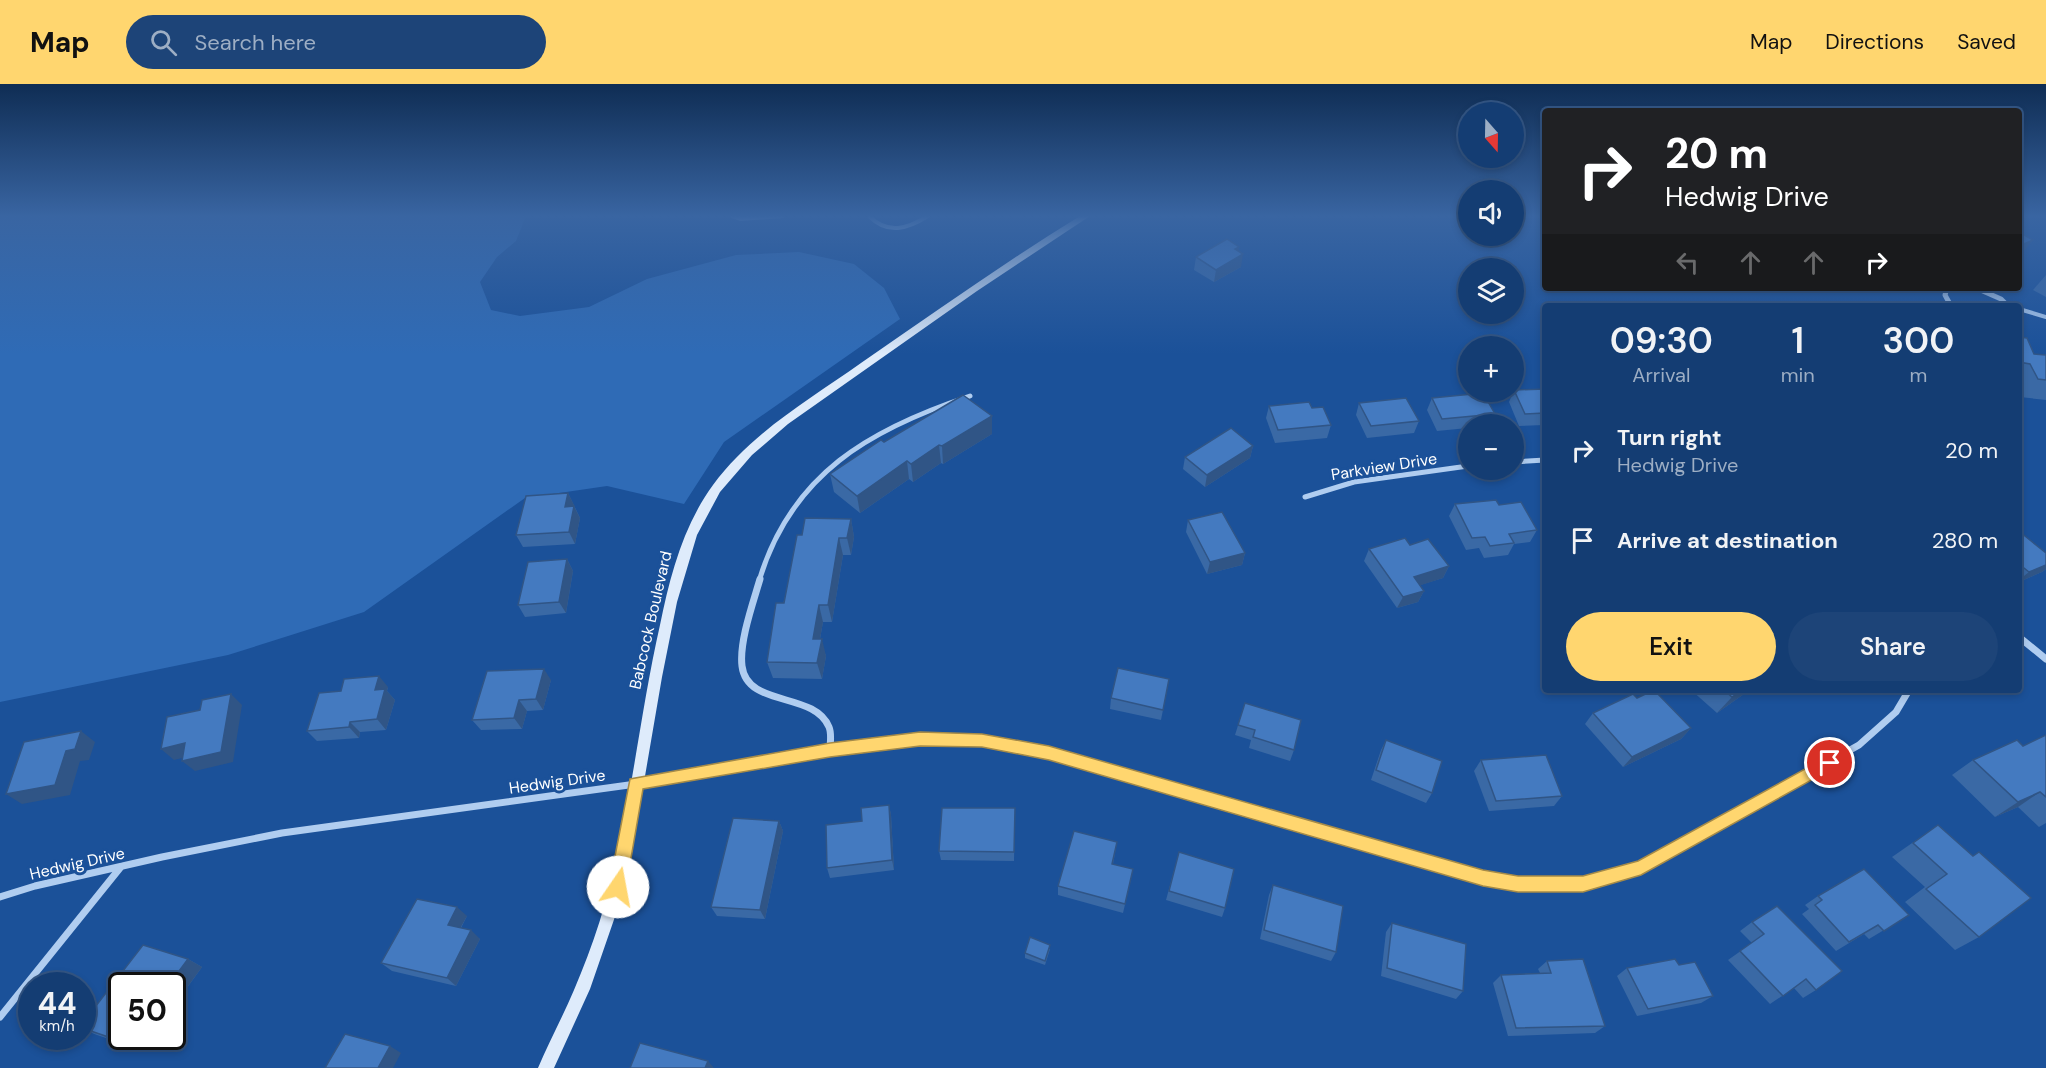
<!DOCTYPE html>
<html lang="en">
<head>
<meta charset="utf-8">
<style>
	body { margin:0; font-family:"DM Sans",sans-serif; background:#1d4478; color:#f1f3f6; height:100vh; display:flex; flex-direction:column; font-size:22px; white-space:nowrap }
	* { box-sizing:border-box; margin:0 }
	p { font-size:20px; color:#9daec4 }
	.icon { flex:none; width:33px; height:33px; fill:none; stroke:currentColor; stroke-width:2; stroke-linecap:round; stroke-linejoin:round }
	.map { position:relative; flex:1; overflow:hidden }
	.panel { position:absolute; left:1542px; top:219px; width:480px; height:390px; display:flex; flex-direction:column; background:#143d73; border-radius:6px; box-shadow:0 3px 9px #0003,0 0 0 2px #335685 }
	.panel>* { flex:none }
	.hud { position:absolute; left:1542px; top:24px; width:480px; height:183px; border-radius:6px; box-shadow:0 3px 9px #0003,0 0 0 2px #335685; background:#202124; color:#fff; overflow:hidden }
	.needle { width:39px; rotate:160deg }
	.fabs { position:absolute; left:1458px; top:18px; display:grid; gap:12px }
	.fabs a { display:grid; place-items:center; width:66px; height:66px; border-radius:50%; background:#143d73; box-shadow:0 3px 9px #0003,0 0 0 2px #335685; font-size:30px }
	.speed { position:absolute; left:18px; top:888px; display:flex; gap:12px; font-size:30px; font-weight:700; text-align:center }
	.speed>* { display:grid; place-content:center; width:78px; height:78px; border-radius:50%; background:#143d73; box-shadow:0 3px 9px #0003,0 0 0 2px #335685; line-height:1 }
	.speed small { font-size:15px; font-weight:400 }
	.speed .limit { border:3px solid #111; border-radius:9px; background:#fff; color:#111 }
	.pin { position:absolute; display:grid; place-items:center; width:51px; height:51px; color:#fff; margin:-26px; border:3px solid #fff; border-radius:50%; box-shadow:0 2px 6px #0007 }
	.me { position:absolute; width:66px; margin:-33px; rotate:12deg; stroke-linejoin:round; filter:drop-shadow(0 0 4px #0008) }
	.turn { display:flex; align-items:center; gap:21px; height:126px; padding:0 24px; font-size:27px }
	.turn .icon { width:78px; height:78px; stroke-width:2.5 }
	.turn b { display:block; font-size:42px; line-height:51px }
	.lanes { display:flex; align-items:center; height:57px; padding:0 24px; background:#0003; justify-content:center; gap:30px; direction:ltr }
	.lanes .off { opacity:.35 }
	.eta { display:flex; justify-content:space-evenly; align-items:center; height:102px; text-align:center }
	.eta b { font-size:36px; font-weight:600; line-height:42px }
	.button { display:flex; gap:12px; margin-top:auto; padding:12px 24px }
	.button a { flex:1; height:69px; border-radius:36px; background:#ffd66f; color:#111; font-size:24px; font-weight:600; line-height:69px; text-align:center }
	.button a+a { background:#1d4478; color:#f1f3f6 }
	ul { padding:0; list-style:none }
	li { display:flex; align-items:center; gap:18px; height:90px; padding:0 24px }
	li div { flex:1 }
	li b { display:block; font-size:22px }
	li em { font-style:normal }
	header { display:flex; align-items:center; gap:36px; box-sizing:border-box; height:84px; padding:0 30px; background:#ffd66f; color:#111 }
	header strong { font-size:28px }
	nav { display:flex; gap:33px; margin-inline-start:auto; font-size:21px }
	.search { width:420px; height:54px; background:#1d4478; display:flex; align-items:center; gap:15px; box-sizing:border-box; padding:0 21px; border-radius:33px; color:#9daec4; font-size:22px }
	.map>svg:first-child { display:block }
</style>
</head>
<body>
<header>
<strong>Map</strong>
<div class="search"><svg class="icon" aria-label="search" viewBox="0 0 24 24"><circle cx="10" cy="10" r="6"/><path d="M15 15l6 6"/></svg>Search here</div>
<nav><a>Map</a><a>Directions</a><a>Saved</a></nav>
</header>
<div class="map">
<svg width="2046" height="984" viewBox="0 0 2046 984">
	<rect width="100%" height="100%" fill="#1b5199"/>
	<path fill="#2f6bb6" d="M0,132H526L516,157L497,173L480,198L491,226L520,232L589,223L647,195L736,171L799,168L854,180L884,204L900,235L724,358L684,420L607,402L525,414L364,528L228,571L0,618Z"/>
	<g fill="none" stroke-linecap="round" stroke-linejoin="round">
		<g stroke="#b0cdf0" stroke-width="4">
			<path d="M732,132L741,135L783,132"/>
			<path d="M869,132C888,151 907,145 928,132"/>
			<path d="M2019,225L2046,233"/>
		</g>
		<g stroke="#b0cdf0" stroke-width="5">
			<path d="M1947,204L1945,211L1951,222"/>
			<path d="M1976,204L2001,215L2008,222"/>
			<path d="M1514,378L1545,376"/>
			<path d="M1305,413L1354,398L1468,382"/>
			<path d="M759,497C791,390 870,345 970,312"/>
		</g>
		<g stroke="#b0cdf0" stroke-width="7">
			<path d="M760,495C753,519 739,558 742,582C747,624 814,607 829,643C832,650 830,659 830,666"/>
			<path d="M2019,553L2046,575"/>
			<path d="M0,813L35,802L162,773L282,749L636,700L830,666L952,654L1013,661L1090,679L1483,794L1518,800H1583L1641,783L1859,661L1896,628L1909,606"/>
			<path d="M0,933L120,784"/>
		</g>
		<path fill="#deebfb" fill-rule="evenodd" d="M1080,132H1090L977,207L788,340L752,371L720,408L697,451L677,518L662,593L632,768L618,824L590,905L554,984H538C549,958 563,932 574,906C593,862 608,815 618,768C634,693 643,616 660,541C670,492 683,442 713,401C752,348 809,316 861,279C934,229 1005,178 1080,132Z"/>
	</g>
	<g fill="#3a69a5">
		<path d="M1239,167L1241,183L1214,198L1194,186L1196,173Z"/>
		<path d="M2046,191V213L2033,206Z"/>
		<path d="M2019,253L2034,270L2046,271V316L2020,313L2019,310Z"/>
		<path d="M1545,305V341L1519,342L1509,318L1514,306Z"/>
		<path d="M1432,314L1495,330L1490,340H1468V344L1437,347L1427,326Z"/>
		<path d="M1359,319L1419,337L1414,349L1367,354L1356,331Z"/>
		<path d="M1269,322L1312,324L1331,341L1327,354L1275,359L1266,334Z"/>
		<path d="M992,350L943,380L941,379L913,398L909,395L860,429L834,408L830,390L884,358Z"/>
		<path d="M1253,362L1250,374L1205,403L1183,385L1185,373Z"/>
		<path d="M568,409L580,434L575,460L523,463L516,451Z"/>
		<path d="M1455,420L1499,421L1537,446L1530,458L1514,460L1508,471L1484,474L1479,464L1466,466L1449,432Z"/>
		<path d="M851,435L854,453L851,471H843L832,538H823L820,555L826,572L822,595L773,594L767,578L802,451Z"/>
		<path d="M1188,436L1245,469L1242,481L1207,490L1186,448Z"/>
		<path d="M2019,448L2046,469V485L2042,488L2019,498Z"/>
		<path d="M1410,461L1449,482L1443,494L1420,501L1424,507L1418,518L1397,524L1364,477L1369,465Z"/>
		<path d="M567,475L573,487L566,529L525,533L518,521Z"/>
		<path d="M1169,595L1161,636L1110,625L1111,614Z"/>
		<path d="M551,596L543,626L527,627L522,645L481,646L472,636Z"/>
		<path d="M388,603L387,607L395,616L386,646L360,648L359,654L317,657L307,647Z"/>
		<path d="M1691,606H1748L1744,610L1717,629Z"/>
		<path d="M1637,614L1691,644L1681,655L1623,683L1585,640L1593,629Z"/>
		<path d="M1245,619L1294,666L1290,677L1249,664L1251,656L1235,651Z"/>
		<path d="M2046,651V739L2039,743L2018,723L1995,733L1952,691L1973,676L2023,662Z"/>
		<path d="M1386,656L1432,709L1426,719L1371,696L1381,666Z"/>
		<path d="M1481,676L1562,712L1554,722L1489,727L1474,687Z"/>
		<path d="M889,721L891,731L894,786L830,794L827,784L862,737Z"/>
		<path d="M1015,724L1014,777L941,776L939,767Z"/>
		<path d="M779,737L783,747L765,835L717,832L711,823Z"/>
		<path d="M1938,741L1979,853L1955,866L1905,818L1925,803L1892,773Z"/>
		<path d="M1117,758L1113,780L1131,795L1123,829L1058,811V802Z"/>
		<path d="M1179,768L1225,824L1222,833L1166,816Z"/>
		<path d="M1273,801L1336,868L1331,877L1260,855L1269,811Z"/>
		<path d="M1818,812L1909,831L1869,855L1864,850L1836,867L1802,830L1809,825L1805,821Z"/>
		<path d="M467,832L461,844L480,855L456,902L392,887L381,879Z"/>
		<path d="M1752,838L1816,906L1803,914L1794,904L1770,920L1728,876L1752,859L1740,847Z"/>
		<path d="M1392,839L1463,907L1456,915L1381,892L1386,848Z"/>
		<path d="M1050,865L1045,881L1025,874V869Z"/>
		<path d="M188,875L202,883L142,966L97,951L82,945Z"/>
		<path d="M1547,877L1605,942L1595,949L1508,952L1493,899L1501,891L1540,889L1538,885Z"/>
		<path d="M1679,881L1713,912L1701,919L1637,932L1617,892L1627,884Z"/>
	</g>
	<g fill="#305586">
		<path d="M2033,156L2019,173V162Z"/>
		<path d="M1239,163L1238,173L1243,170L1241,183L1214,198L1216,186L1235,165Z"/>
		<path d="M992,332V350L943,380L942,362Z"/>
		<path d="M939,361L941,379L913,398L911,380Z"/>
		<path d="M1253,362L1250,374L1205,403L1207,391Z"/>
		<path d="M907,377L909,395L860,429L857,412Z"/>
		<path d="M568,409L574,421L571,435L565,423Z"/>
		<path d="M574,422L580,434L575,460L569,448Z"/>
		<path d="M851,435L854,453L851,471L847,454Z"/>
		<path d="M839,454L843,471L832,538L828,521Z"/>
		<path d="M1245,469L1242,481L1207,490L1210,478Z"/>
		<path d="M567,475L573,487L566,529L559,518Z"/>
		<path d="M2046,481V485L2042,488L2019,498V496L2029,488Z"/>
		<path d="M1449,482L1443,494L1409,505L1414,493Z"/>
		<path d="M1424,507L1418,518L1397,524L1403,513Z"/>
		<path d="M819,521L823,538L817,572L813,555Z"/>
		<path d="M822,555L826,572L822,595L817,579Z"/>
		<path d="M544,585L551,596L543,626L536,615Z"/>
		<path d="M379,592L388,603L387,607L395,616L386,646L377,635L375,606Z"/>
		<path d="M1742,606H1748L1744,610L1717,629L1732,613Z"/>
		<path d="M231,610L242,621L233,678L195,687L182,677Z"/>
		<path d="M519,616L527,627L522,645L514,634Z"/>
		<path d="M350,638L360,648L359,654L349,643Z"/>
		<path d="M1691,644L1681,655L1623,683L1632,673Z"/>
		<path d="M81,647L95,658L89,676L80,677L70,711L22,720L6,710L66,667Z"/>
		<path d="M185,659L198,670L174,676L161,665Z"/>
		<path d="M2040,708L2018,723L1995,733L2018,718Z"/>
		<path d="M889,721L891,731L894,786L892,776Z"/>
		<path d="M779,737L783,747L765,835L760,826Z"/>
		<path d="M457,823L467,832L457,850L448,841Z"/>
		<path d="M471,846L480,855L456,902L447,894Z"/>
		<path d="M188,875L202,883L172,924V902H168Z"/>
		<path d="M131,952H152L142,966L126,959Z"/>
		<path d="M390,962L401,969L393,984H378Z"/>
		<path d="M708,977L714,984H705Z"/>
	</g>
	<g fill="#447ac0" stroke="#305586" stroke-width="1.5">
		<path d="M2019,148L2033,156L2019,162Z"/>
		<path d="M1227,155L1239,163L1235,165L1243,170L1216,186L1196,173Z"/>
		<path d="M2019,253L2027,254L2034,270L2046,271V296L2038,295L2030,280L2019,278Z"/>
		<path d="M1545,305V329L1525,330L1514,306Z"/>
		<path d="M1483,309L1495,330L1442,335L1432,314Z"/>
		<path d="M963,311L992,332L942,362L939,361L911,380L907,377L857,412L830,390L881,356L884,358Z"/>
		<path d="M1406,314L1419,337L1371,342L1359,319Z"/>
		<path d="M1309,318L1312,324L1323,323L1331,341L1278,346L1269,322Z"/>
		<path d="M1231,344L1253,362L1207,391L1185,373Z"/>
		<path d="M568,409L565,423L574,422L569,448L516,451L526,412Z"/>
		<path d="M1496,416L1499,421L1521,418L1537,446L1509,450L1514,459L1490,462L1485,453L1472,454L1455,420Z"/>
		<path d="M1222,428L1245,469L1210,478L1188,436Z"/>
		<path d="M805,434L851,435L847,454H839L828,521H819L813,555H822L817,579L767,578L776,519H784L797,451H802Z"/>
		<path d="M2019,448H2020L2046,469V481L2029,488L2019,480Z"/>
		<path d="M1405,454L1410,461L1428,455L1449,482L1414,493L1424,507L1403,513L1369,465Z"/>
		<path d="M567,475L559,518L518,521L528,478Z"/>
		<path d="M1118,584L1169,595L1163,626L1111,614Z"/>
		<path d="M544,585L536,615L519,616L514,634L472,636L487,587Z"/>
		<path d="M379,592L375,606L385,605L377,635L350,638L349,643L307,647L319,609L341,607L344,595Z"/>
		<path d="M1654,606L1691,644L1632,673L1593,629L1633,610L1637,614Z"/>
		<path d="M1724,606H1742L1732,613Z"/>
		<path d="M231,610L221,668L182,677L185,659L161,665L167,633L200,626L202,616Z"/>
		<path d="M1245,619L1301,636L1294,666L1253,653L1255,646L1238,641Z"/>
		<path d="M81,647L75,665L66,667L55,701L6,710L24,658Z"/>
		<path d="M2046,651V713L2040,708L2018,718L1973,676L2017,656L2023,662Z"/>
		<path d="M1386,656L1442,677L1432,709L1376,686Z"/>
		<path d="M1546,671L1562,712L1496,717L1481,676Z"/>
		<path d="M889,721L892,776L827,784L826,741L862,737L861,724Z"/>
		<path d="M942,724H1015L1014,768L939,767Z"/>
		<path d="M733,734L779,737L760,826L711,823Z"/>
		<path d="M1938,741L1973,772L1979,768L2031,814L1979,853L1926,805L1947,790L1913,759Z"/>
		<path d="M1074,747L1117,758L1112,780L1133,785L1125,820L1058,802Z"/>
		<path d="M1179,768L1234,785L1225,824L1169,807Z"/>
		<path d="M1864,785L1909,831L1884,847L1878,841L1849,858L1815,821L1822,816L1818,812Z"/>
		<path d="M1273,801L1343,822L1336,868L1264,846Z"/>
		<path d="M417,815L457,823L448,841L471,846L447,894L381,879Z"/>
		<path d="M1777,822L1842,887L1816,906L1806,895L1783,912L1740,867L1764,850L1752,838Z"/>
		<path d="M1392,839L1466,860L1463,907L1387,884Z"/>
		<path d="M1030,853L1050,861L1045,877L1025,869Z"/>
		<path d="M143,861L188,875L168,902H122V952H131L126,959L82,944V940Z"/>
		<path d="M1583,875L1605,942L1516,944L1501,891L1551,889L1547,877Z"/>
		<path d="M1675,875L1679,881L1695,878L1713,912L1648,925L1627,884Z"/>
		<path d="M345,950L390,962L378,984H380H325Z"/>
		<path d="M640,959L708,977L705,984H630Z"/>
	</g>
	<linearGradient id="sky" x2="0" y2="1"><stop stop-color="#0f2d54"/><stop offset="0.49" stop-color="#3965a2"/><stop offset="1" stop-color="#3965a2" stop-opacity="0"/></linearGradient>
	<rect width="2046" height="270" fill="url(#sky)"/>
	<path fill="#ffd66f" stroke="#a68b48" stroke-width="1.5" d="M920,648L982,650L1049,662L1483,786L1518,792H1583L1638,777L1825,674H1835L1838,679L1835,683L1641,791L1583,808H1518L1483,802L1049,676L982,663L920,662L830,673L643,705L626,803L623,809L618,811L612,809L609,803L630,695L830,659Z"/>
	<g text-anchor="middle" stroke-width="6" stroke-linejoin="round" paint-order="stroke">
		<g font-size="16" fill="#fff" stroke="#1b5199">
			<text transform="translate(1384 382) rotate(-9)" y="6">Parkview Drive</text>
			<text transform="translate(650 536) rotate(-77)" y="6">Babcock Boulevard</text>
			<text transform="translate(557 697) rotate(-8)" y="6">Hedwig Drive</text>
			<text transform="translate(77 779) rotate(-13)" y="6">Hedwig Drive</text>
		</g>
	</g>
</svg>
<div class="fabs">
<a><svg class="needle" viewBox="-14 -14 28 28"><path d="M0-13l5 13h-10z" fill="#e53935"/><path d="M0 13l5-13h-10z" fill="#9daec4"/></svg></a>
<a><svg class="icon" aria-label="sound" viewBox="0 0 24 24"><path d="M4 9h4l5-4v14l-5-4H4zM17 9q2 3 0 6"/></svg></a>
<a><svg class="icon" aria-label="layers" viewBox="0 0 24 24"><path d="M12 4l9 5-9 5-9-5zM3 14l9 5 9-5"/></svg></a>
<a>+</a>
<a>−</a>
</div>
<div class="speed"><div>44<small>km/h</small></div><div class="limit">50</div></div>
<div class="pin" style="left:1830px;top:679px;background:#d93025"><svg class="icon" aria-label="arrive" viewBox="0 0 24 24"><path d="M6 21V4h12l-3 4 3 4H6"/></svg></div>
<svg class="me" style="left:618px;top:803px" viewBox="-20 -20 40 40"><circle r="19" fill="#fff"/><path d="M0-13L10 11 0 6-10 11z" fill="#ffd66f"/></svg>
<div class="hud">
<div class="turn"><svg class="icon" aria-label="right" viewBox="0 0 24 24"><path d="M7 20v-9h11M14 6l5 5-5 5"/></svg><div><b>20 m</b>Hedwig Drive</div></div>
<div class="lanes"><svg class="icon off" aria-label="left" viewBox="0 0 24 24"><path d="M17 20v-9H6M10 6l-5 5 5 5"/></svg><svg class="icon off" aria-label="ahead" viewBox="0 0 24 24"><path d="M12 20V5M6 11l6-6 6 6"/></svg><svg class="icon off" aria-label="ahead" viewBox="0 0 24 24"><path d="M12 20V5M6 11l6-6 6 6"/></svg><svg class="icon" aria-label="right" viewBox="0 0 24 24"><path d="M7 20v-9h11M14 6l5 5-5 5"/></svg></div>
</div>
<section class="panel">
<div class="eta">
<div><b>09:30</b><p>Arrival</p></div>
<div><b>1</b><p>min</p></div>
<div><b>300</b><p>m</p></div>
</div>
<ul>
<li><svg class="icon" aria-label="right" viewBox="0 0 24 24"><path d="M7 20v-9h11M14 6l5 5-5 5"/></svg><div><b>Turn right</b><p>Hedwig Drive</p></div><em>20 m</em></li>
<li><svg class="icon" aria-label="arrive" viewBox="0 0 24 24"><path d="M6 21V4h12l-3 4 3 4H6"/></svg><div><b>Arrive at destination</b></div><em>280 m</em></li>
</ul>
<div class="button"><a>Exit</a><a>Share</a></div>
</section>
</div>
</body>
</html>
